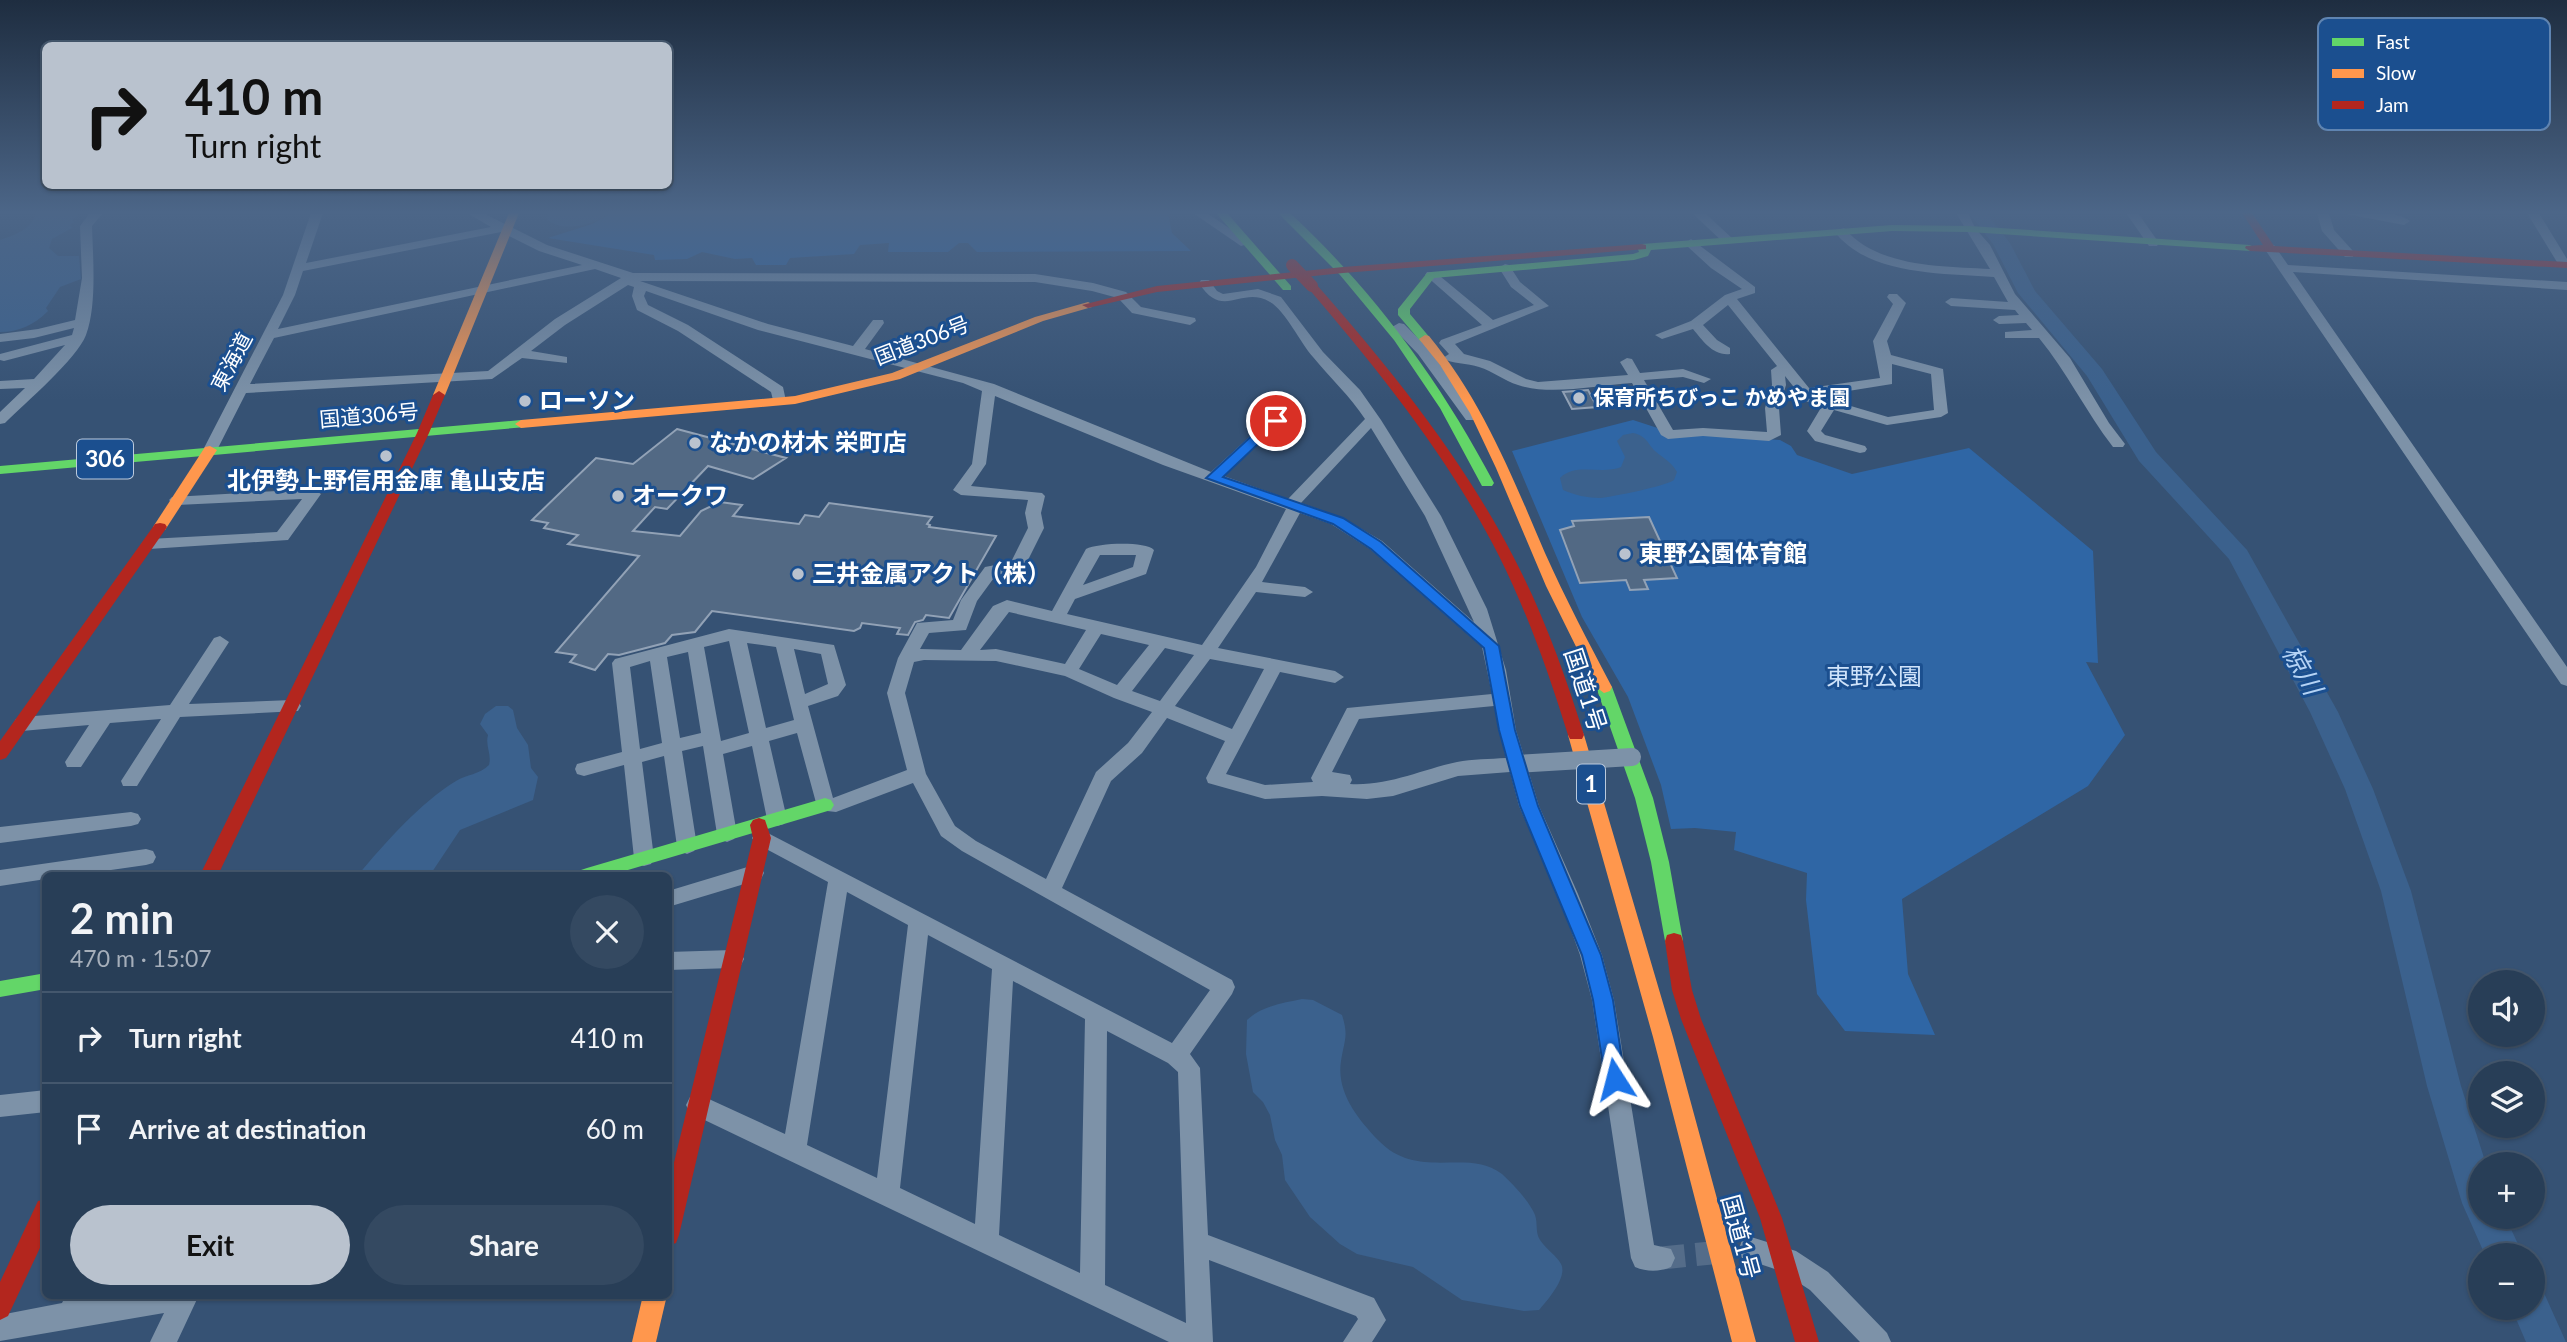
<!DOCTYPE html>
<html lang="en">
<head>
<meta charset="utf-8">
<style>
	body { margin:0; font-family:Lato,"Noto Sans JP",sans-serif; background:#344961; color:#f1f3f6; height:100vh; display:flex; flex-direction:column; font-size:26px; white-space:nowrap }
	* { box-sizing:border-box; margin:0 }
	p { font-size:23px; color:#a5aeba }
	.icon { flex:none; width:38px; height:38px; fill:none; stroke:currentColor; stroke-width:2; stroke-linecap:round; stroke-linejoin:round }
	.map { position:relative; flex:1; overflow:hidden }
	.panel { position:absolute; left:42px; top:872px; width:630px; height:427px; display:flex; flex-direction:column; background:#283e57; border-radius:10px; box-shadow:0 2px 5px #0004,0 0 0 2px #44576d }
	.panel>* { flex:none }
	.banner { position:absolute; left:42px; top:42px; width:630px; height:147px; border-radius:10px; box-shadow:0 2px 5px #0004,0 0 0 2px #44576d; background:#b9c2ce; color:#111; overflow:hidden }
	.buttons { position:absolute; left:2468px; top:970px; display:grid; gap:14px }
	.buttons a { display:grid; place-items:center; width:77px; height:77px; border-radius:50%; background:#283e57; box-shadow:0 2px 5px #0004,0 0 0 2px #44576d; font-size:35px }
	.pin { position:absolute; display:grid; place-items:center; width:60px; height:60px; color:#fff; margin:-30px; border:4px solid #fff; border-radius:50%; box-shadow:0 2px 7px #0007 }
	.me { position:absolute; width:77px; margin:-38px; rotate:351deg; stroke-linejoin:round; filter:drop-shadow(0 0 5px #0008) }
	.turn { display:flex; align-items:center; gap:24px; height:147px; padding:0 28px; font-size:32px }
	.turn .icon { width:91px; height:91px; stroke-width:2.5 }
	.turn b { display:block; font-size:49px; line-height:60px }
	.round { display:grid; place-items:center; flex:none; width:74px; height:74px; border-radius:37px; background:#344961 }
	.overview { display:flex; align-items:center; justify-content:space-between; height:119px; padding:0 28px }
	h1 { font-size:42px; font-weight:700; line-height:52px }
	.cta { display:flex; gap:14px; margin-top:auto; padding:14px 28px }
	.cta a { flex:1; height:80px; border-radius:42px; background:#b9c2ce; color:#111; font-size:28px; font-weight:700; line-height:80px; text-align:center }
	.cta a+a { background:#344961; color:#f1f3f6 }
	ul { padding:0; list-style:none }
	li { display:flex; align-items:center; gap:21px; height:91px; padding:0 28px; border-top:2px solid #44576d }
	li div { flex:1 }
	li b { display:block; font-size:26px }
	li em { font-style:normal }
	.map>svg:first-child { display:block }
</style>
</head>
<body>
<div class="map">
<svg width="2567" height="1342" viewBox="0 0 2567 1342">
	<rect width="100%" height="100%" fill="#365274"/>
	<g fill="#2f66a5">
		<path d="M612,213H1168L1172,233L1191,251L977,252L968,243H959L948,252H888L889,243L860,245L854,254L790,258L786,265H756L752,258L735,259L702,252L687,259L655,260L654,255L548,238L592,224Z"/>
		<path d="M1633,420L1673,433L1780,440L1791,446L1797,455L1852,474L1969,448L2093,551L2098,663L2086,662L2125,735L2088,786L1902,899L1908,974L1935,1035L1845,1031L1817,994L1806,900L1807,873L1734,850L1736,832L1695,828L1671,829L1661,785L1628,697L1582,617L1512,451Z"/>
	</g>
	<g fill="#3b618d">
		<path d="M36,213H75L78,216L72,219L74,222L70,225L72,228L52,239L49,248L58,256H79L81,279L60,287L46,308L48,311C34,325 19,332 0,332V240C15,235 32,229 36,213Z"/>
		<path d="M549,213H611C595,224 562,234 547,219Z"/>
		<path d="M1633,433C1647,436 1647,443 1655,451C1664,459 1671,461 1677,472L1674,480C1666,486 1612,497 1600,498C1588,498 1574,495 1563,490L1560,478C1575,462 1602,475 1621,467L1625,457L1617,441L1623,435Z"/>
		<path d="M496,706H508L513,710L517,728L528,745L531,768L538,777L533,800L460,830L430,875H358C385,843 420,803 456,781C467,774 479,775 489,765C492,754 485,746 488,735L480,724L485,714Z"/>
		<path d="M1302,999L1313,1000L1342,1015C1349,1036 1344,1041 1341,1061C1336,1092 1358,1119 1378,1140C1418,1182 1468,1147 1502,1174C1512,1183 1530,1202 1535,1215C1538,1224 1535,1232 1540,1240C1546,1249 1557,1256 1561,1264C1568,1277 1547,1301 1539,1310L1524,1311L1462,1300L1413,1267L1357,1254L1340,1244L1310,1217L1285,1180L1282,1155L1275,1140L1270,1115L1263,1102L1253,1092L1246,1054L1247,1020C1262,1006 1283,1003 1302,999Z"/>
	</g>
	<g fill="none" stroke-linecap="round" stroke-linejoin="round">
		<g fill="#3b618d" fill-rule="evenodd">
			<path d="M1969,213H1986L2010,243L2035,291L2102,369L2156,452L2247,550L2338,712L2373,789L2411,891L2461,1086L2486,1164H2480V1216H2505L2523,1255H2485L2462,1203L2427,1086L2381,891L2345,789L2310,712L2229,559L2139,461L2087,376L2018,293L1993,244Z"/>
			<path d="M2532,1289L2544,1293L2566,1342H2526L2511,1307H2532Z"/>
		</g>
	</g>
	<g fill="#526984" stroke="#92a2b6" stroke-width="2">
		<path d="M1588,390L1597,407L1572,409L1563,392Z"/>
		<path d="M677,429L786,458L753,479L708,466L667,509L655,507L633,531L680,536L701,511L720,502L742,505L733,516L799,524L805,515L819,517L829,503L932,517L927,524L930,525L929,527L996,536L949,618L926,615L923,620L915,622L908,635L897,634L900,628L862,623L860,628L854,631L712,611L695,632L672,635L665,643L619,655L608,654L595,670L570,662L576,655L556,652L639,556L568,544L578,535L544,528L548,523L532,520L596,458L633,464Z"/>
		<path d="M1649,517L1677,578L1644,580L1648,589L1630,590L1626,580L1580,583L1560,530L1574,526L1572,521Z"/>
	</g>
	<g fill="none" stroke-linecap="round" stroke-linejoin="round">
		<path stroke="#546c89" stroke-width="23" stroke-dasharray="23 11" stroke-linecap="butt" d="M1662,1258L1721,1252"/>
		<g fill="#7d92a8" fill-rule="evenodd">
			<path d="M90,213H103L92,226C93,258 97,306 86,335C77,359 25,403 5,423L0,424V412L25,388L0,389V381L34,379L65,345L4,361L0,360V354L72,335L74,328L34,338L0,342V334L38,329L75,320L82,278L80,226Z"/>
			<path d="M311,213H323L306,263L491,227L467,213H483L547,245L633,273L1035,274L1093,283L1126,292L1141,307L1195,318L1196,321L1190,325L1132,313L1118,298L1092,291L1035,282L640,281L768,324L853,346L873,320H883L884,323L865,349L994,384L1211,472L1271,417H1281V423L1224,476L1288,499L1365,419C1350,396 1331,379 1313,357C1301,344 1285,310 1270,302C1241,285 1223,321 1199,283L1201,280H1209L1217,291L1223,294L1258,289L1281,297L1323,352L1360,390L1381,420L1441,516L1487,609L1506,670L1516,730L1539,806L1578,894L1602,955L1614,1000L1654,1245L1671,1249L1675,1258L1671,1267C1659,1272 1647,1272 1635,1267L1631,1258L1592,1000L1580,955L1558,894L1519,806L1510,772L1458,776L1393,796L1367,799L1322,796L1265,799L1208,783L1206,778L1225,741L1167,718L1142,753L1111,781L1062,888L1232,980L1235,987L1232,994L1190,1054L1200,1068L1208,1235L1374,1298L1386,1320L1372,1342H1343L1358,1319L1356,1316L1209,1260L1213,1342H1169L690,1113L686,1105L690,1097L698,1094L785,1134L828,882L755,843L752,838L755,833L762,830L1172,1043L1210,990L962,851L941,836L913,783L836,812L818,810L797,733L769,741L787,819L784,824L777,826L770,824L767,819L752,746L723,754L737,834L734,839L727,842L720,839L717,834L703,746L682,751L697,846L694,851L687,854L680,851L677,846L664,756L642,762L654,858L651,864L644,866L637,864L634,858L624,765L584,776L577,774L575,769L577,764L622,752L612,663L615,659L729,629L834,645L846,685L838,696L808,706L833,798L907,770L887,693L898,658L917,623L953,620L961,600L985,567L1011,562L1028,528L1025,513L1028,500L961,495L953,490L972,464L982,391L963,383L758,330L646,291L644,296L648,305L688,325L783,387L786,401L784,404H774L771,392L678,331L637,310L632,296L634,287L628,285L565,325L531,351L567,357V363L522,358L492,379L246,393L217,450L210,454L205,453L203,450L283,295ZM501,232L539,251L582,265L278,329L295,295L303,271ZM595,269L621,278L555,319L488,371L250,384L274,338ZM995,396L1163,465L1286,509L1256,567L1202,645L1067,614L1075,599L1146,574L1154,550C1145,541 1098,543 1086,549L1052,611L1007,600L993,606L961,650L920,649L929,633L966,630L977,601L996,575L1023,570L1044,528L1041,513L1045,496L1042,493L971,486L986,464ZM1371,428L1425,516L1474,622L1382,541L1343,518L1301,503ZM1300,513L1331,524L1370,549L1482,647L1492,694L1347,708L1311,778L1313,782L1265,785L1226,774L1280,672L1335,683L1344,677L1335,671L1218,648L1256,592L1305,597L1313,592L1305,587L1262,582ZM1100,555H1136L1133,567L1083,585ZM1009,612L1086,630L1065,664L996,649L980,650ZM1101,634L1149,645L1117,685L1079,669ZM729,641L749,733L721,741L704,647ZM747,643L776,647L794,720L766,728ZM1165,648L1194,655L1160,701L1132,691ZM794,649L821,654L828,684L805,694ZM688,652L701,733L680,738L667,657ZM1210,659L1264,669L1232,729L1175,706ZM924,660L996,661L1065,676L1114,698L1152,712L1128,743L1096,772L1046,879L976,841L955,826L926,774L905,693L914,662ZM650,661L662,743L640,749L630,667ZM1494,706L1506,758C1490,759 1472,759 1457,762C1420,770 1389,786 1350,784L1352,780L1350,775L1332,772L1359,719ZM847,892L908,925L877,1178L807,1145ZM928,935L992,969L975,1224L900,1188ZM1013,981L1085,1019L1080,1273L999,1235ZM1107,1031L1168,1063L1178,1072L1186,1323L1105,1285Z"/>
			<path d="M1193,213H1207L1251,243L1241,246Z"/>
			<path d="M1692,213H1705L1734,240L1724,243Z"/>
			<path d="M1956,213H1968L1975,228L1990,245L2015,294L2070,358L2109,423L2125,444L2123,447H2113C2086,412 2067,372 2039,338H2005V332L2032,330L2026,323L1999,324L1993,320L1999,316L2019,315L2015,310L1951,306L1945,302L1951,298L2008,302L1994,277C1943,273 1868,276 1834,231L1844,228C1878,268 1942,266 1990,269Z"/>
			<path d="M2126,213H2138L2159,243L2157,246H2149Z"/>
			<path d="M2317,213H2329L2334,230L2353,251V257H2345L2322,231Z"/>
			<path d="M2341,213C2361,213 2394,209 2410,221L2404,225Z"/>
			<path d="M2527,213H2539L2567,259V267H2560Z"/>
			<path d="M1691,239L1755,287V293L1737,299L1809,388L1880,378L1873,341L1893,304L1887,297L1889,294H1897L1906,303L1887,341L1891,355L1943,369L1948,413L1941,417L1887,425L1834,410L1821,431L1825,435L1865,446L1867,449L1865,452L1860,453L1815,441L1807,431L1822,406L1805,401L1785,376L1786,385L1779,408L1781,435L1769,441L1703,436L1668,439L1661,435L1632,383C1596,385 1552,396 1518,385C1504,381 1493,371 1479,367C1468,363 1451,364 1443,358L1449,354L1439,343L1441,340L1482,325L1425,275L1427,272H1435L1493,320L1534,305L1511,287L1499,268L1505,264L1509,265L1520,282L1549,306L1455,344L1464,354L1490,361L1526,379L1538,382L1628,375L1620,362L1627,358L1632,359L1640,373L1683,369L1711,379L1704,383L1683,377L1644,380L1673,430L1703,428L1767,432L1765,408L1772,385L1771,370L1777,366L1728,305L1703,325L1717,340L1730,348V354C1713,356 1703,341 1693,329L1662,339L1655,335L1691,321L1725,295L1742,289L1711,268L1687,246L1685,243ZM1892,364L1931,374L1934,410L1888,417L1817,396L1892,384Z"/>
			<path d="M2270,244L2274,245L2288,265L2567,282V290L2293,272L2567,667V686L2561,684L2264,248Z"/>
			<path d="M1399,323L1404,324L1428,348L1478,417L1476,420H1466L1418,354L1392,327Z"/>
			<path d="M313,489L321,494L288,540L149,549L141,544L149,539L277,532L302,499L177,505L172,503L169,500L172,497Z"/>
			<path d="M220,636L229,642L189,704L292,700L298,701L301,706L298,711L180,717L137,786H123L121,781L161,719L110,723L81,767H67L65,762L89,725L22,731L16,729L13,724L16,719L22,717L170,705L214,638Z"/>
			<path d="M131,812L138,814L141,819L138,824L131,826L0,843V827Z"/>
			<path d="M146,849L153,851L156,857L153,863L146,865L76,875H46V879L0,886V870Z"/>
			<path d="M754,865L761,867L764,873L761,879L668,907V891Z"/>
			<path d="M733,950L741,953L744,959L741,965L733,968L668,970V952Z"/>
			<path d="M46,1090V1112L0,1117V1095Z"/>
			<path d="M1751,1237L1796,1251L1828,1272L1887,1333L1891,1342H1860L1810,1290L1781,1271L1742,1258L1739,1249L1742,1240Z"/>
			<path d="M66,1295H92L91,1298L111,1295H199L177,1342H150L164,1313L0,1341V1315L62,1303Z"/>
		</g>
		<g fill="#63d668" fill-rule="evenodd">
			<path d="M1216,213H1227L1291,286V290H1283Z"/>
			<path d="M1278,213H1290C1375,292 1440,381 1494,483L1492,486H1482L1440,408L1394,340L1340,275Z"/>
			<path d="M1892,225L1970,226L2250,245L2255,248L2250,251L1970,232L1892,231L1651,250L1648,256L1634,260L1434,278L1410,309V314L1431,339L1429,342H1421L1398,315V309L1427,273L1431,272L1633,254L1639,252L1637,247L1642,244Z"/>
			<path d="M521,420L526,421V427L0,474V466Z"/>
			<path d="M1604,681L1612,687L1653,798L1669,862L1683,941L1681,947L1674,949L1667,947L1665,941L1651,862L1635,798L1596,687Z"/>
			<path d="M825,798L831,800L834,805L831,810L611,875H578L581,870L587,868Z"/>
			<path d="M46,973V989L0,997V981Z"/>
		</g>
		<g fill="#ff974d" fill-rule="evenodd">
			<path d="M509,213H519L445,395L439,399L435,398L433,395Z"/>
			<path d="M1088,302L1094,305L1092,307L1043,321L900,379L795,404L521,428L515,424L521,420L795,396L892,373L1035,317Z"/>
			<path d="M1425,335L1429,336C1483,402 1512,476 1545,553C1565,598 1589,643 1612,687L1610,691L1604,693L1596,687L1546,586L1496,468L1470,413L1440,365L1419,339Z"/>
			<path d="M210,446L217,450L167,527L165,530H155L153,527L205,447Z"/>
			<path d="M1576,729L1582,731L1584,735L1673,1037L1756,1342H1732L1653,1037L1568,735L1570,731Z"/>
			<path d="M643,1295H667L656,1342H632Z"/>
		</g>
		<g fill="#b3261e" fill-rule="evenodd">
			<path d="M2242,213H2252L2274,246L2567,262V268L2250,251L2245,248L2246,246L2263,245Z"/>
			<path d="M1642,244L1646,245V249L1343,273L1157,292L1088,308L1082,305L1157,286L1343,267Z"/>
			<path d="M1312,283L1316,284C1390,368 1461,456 1513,556C1543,613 1565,674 1584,735L1582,739H1570L1568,735C1549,674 1528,614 1499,556C1449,458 1380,372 1308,288L1306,286Z"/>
			<path d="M439,391L445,395L429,433L218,875H200L417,433L433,395Z"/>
			<path d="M160,523L165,524L167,527L165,530L6,758L0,760V741L155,524Z"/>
			<path d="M759,818L765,820L771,838L679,1235L676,1243L668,1246V1187L753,838L750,825L753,820Z"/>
			<path d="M1674,933L1681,935L1683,941L1692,990L1701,1019L1782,1218L1819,1342H1795L1760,1218L1681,1019L1672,990L1665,941L1667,935Z"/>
			<path d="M46,1199V1235L8,1316L0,1320V1282L38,1201Z"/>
		</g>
		<path stroke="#7d92a8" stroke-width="18" d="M1517,764L1632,757"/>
		<path stroke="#b3261e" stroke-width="12" d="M1292,265L1312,286"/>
	</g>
	<linearGradient id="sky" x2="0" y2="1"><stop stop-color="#1e2d40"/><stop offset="0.53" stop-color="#4c6688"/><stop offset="1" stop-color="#4c6688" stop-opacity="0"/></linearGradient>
	<rect width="2567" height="401" fill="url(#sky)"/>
	<path fill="#1a73e8" stroke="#114b97" stroke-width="2" d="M1276,417L1282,421L1280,423L1223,477L1343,518L1381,542L1499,646L1515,730L1538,806L1601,955L1613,1000L1625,1079L1622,1086L1615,1088L1608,1086L1605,1079L1593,1000L1582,955L1520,806L1499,730L1484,648L1371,549L1333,524L1206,478L1271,418Z"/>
	<g fill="#b9c2ce" stroke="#1b4f8f" stroke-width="2.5">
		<circle cx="1579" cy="398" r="7"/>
		<circle cx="525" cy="401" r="7"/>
		<circle cx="695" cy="443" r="7"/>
		<circle cx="386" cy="456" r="7"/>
		<circle cx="618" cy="496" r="7"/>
		<circle cx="1625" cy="554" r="7"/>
		<circle cx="798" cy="574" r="7"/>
	</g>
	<g text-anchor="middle" stroke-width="6" stroke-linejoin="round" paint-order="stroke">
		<g font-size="21" fill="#fff" stroke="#1b4f8f">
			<text transform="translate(922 341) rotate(-21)" y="7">国道306号</text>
			<text transform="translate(232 362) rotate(-62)" y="7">東海道</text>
			<text transform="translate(369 416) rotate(-5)" y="7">国道306号</text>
		</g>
		<g font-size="21" font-weight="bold" fill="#fff" stroke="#1b4f8f" text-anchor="start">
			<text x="1593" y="405">保育所ちびっこ かめやま園</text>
		</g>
		<g fill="#1b4f8f" stroke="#bbcadd" stroke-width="2">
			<rect x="77" y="439.5" width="56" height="39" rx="5"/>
			<rect x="1577" y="764.5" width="28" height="39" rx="5"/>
		</g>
		<g font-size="23" font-weight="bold" fill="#fff">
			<text x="105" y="467">306</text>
			<text x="1591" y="792">1</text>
		</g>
		<g font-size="24" font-weight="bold" fill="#fff" stroke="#1b4f8f" text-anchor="start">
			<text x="539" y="409">ローソン</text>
			<text x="709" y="451">なかの材木 栄町店</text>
			<text x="386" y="489" text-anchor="middle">北伊勢上野信用金庫 亀山支店</text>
			<text x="632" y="504">オークワ</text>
			<text x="1639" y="562">東野公園体育館</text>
			<text x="812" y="582">三井金属アクト（株）</text>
		</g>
		<g font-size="24" fill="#cfe3fa" stroke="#1b4f8f">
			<text x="1874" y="685">東野公園</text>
		</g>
		<g font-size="24" fill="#fff" stroke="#1b4f8f">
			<text transform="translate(1585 690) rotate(72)" y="8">国道1号</text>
			<text transform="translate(1740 1237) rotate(75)" y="8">国道1号</text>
		</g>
		<g font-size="26" font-style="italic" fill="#b5d3f5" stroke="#1b4f8f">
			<text transform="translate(2302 670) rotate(61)" y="9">椋川</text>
		</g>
	</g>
	<rect x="2318" y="18" width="232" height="112" rx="10" fill="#1b4f8f" stroke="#5f84b1" stroke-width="2"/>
	<rect x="2332" y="38" width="32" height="8" fill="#63d668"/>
	<rect x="2332" y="69" width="32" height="9" fill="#ff974d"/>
	<rect x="2332" y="101" width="32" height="8" fill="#b3261e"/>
	<g font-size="19" fill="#fff">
		<text x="2376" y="49">Fast</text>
		<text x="2376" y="80">Slow</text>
		<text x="2376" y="112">Jam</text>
	</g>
</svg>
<div class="buttons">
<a><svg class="icon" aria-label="sound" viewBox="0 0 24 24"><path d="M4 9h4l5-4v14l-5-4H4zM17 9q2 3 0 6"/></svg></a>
<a><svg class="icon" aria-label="layers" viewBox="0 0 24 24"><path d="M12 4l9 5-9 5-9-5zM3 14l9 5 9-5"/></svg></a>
<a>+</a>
<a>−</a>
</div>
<div class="pin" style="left:1276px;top:421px;background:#d93025"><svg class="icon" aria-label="arrive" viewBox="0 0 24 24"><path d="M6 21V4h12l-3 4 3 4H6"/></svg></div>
<svg class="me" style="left:1615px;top:1079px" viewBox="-20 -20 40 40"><path d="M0-17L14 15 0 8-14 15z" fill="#1a73e8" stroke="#fff" stroke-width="4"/></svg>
<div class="banner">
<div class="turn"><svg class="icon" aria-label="right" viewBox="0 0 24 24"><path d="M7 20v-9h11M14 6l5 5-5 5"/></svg><div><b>410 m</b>Turn right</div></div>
</div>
<section class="panel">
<div class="overview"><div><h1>2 min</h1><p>470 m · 15:07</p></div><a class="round"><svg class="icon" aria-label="close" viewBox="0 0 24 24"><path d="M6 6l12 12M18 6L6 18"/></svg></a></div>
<ul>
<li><svg class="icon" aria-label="right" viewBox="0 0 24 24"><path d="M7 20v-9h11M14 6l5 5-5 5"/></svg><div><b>Turn right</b></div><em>410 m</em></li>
<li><svg class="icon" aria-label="arrive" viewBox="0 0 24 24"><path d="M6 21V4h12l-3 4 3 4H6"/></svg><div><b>Arrive at destination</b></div><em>60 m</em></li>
</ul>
<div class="cta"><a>Exit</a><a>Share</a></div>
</section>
</div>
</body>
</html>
